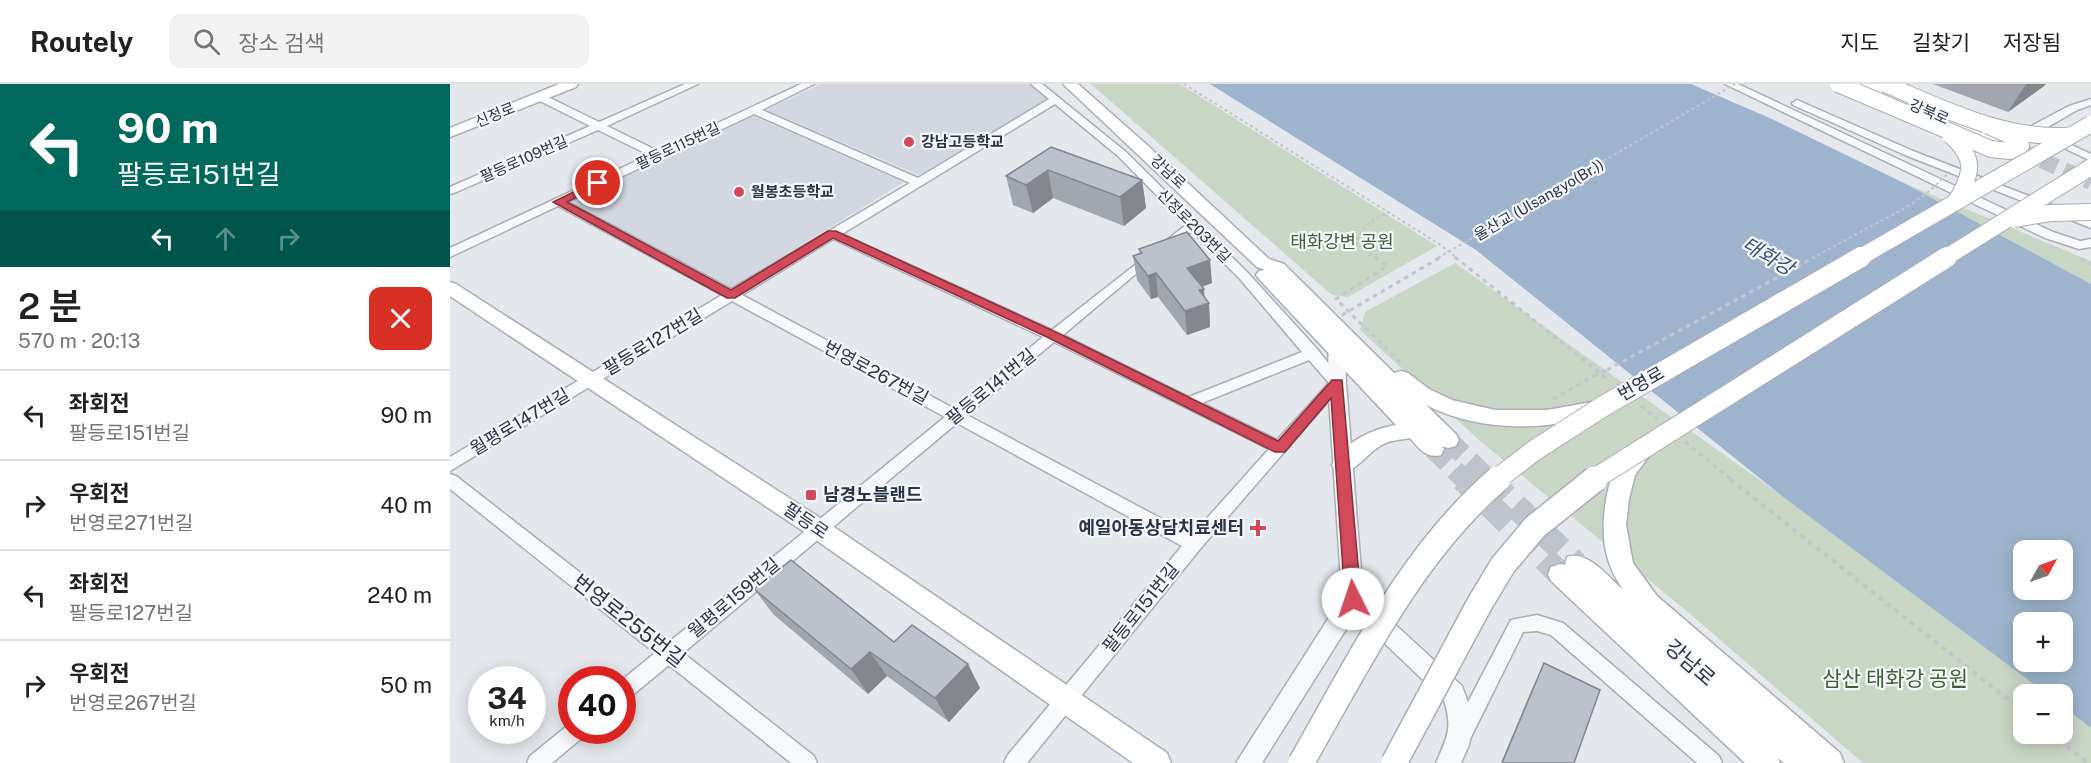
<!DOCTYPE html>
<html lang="ko">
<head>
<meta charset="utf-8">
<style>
	body { margin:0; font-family:"Public Sans","Noto Sans KR",sans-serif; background:#f2f2f2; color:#222; height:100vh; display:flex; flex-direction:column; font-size:22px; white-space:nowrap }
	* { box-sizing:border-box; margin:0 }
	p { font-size:20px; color:#767676 }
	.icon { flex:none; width:33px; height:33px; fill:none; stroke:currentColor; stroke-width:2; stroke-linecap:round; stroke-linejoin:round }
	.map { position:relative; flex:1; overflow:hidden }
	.details { display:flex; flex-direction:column; background:#fff; width:450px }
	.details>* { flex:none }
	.guide { background:#00695c; color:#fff; overflow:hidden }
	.needle { width:39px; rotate:50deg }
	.buttons { position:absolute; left:1563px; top:456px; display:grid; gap:12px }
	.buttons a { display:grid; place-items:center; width:60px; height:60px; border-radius:12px; background:#fff; box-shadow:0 3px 15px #0003; font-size:30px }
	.speed { position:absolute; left:18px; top:582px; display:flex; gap:12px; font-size:30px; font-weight:700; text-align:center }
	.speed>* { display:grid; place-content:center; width:78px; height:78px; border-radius:50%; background:#fff; box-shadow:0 3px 15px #0003; line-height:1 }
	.speed small { font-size:15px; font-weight:400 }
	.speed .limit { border:9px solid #d22; background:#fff; color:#111 }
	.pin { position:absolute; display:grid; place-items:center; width:51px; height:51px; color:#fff; margin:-26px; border:3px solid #fff; border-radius:50%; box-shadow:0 2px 6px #0007 }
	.me { position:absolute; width:66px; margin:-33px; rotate:356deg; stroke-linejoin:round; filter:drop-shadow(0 0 4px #0008) }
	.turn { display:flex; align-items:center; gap:21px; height:126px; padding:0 18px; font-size:27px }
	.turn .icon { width:78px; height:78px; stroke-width:2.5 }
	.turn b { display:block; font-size:42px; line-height:51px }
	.lanes { display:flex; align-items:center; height:57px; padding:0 18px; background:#0003; justify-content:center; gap:30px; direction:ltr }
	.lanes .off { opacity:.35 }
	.round { display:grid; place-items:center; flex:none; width:63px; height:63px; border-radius:12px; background:#f2f2f2 }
	.headline { display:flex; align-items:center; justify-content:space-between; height:102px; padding:0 18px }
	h1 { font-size:36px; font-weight:600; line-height:45px }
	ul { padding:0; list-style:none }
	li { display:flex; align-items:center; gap:18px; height:90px; padding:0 18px; border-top:2px solid #e0e0e0 }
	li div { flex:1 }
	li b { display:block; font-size:22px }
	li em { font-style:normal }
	header { display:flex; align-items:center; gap:36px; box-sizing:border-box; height:84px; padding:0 30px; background:#fff; border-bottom:2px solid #e0e0e0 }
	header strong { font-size:28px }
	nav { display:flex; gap:33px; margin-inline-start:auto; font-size:21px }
	.search { width:420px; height:54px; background:#f2f2f2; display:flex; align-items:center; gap:15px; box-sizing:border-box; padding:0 21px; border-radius:12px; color:#767676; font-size:22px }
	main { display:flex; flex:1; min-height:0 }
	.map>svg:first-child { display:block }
</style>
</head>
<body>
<header>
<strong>Routely</strong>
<div class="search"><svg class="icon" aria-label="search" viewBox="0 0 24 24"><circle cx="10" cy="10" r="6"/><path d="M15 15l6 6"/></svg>장소 검색</div>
<nav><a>지도</a><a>길찾기</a><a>저장됨</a></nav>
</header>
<main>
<section class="details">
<div class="guide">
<div class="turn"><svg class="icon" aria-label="left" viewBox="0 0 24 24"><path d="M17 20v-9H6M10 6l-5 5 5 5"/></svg><div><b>90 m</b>팔등로151번길</div></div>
<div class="lanes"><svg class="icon" aria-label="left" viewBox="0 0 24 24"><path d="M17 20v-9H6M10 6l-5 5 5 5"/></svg><svg class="icon off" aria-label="ahead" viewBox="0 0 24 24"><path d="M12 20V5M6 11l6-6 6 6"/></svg><svg class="icon off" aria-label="right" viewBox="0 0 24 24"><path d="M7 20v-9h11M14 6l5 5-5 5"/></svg></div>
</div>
<div class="headline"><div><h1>2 분</h1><p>570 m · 20:13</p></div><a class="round" style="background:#d93025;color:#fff"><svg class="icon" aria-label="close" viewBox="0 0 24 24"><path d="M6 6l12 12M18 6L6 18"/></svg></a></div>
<ul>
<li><svg class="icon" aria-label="left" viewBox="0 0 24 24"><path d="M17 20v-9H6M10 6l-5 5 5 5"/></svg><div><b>좌회전</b><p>팔등로151번길</p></div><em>90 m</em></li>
<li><svg class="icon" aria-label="right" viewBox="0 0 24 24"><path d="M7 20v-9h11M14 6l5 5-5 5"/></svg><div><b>우회전</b><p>번영로271번길</p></div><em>40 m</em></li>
<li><svg class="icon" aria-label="left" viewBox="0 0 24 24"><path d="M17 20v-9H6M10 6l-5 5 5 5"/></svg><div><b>좌회전</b><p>팔등로127번길</p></div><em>240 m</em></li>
<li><svg class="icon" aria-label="right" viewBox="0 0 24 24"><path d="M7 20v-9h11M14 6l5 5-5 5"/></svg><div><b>우회전</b><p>번영로267번길</p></div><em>50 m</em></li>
</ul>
</section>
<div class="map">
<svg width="1641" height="679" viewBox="0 0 1641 679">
	<rect width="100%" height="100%" fill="#e4e7ec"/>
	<g fill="#d2d6de">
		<path d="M371,0H580L598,15L469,91L317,26Z"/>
		<path d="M303,32L454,98L281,204L119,118Z"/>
	</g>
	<g fill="#c9d6c5">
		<path d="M641,0H730L987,162L898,213L882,211Z"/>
		<path d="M1456,100L1641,177V200Z"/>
		<path d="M1005,179L1610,610H1574V650H1612L1613,612L1641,633V679H1413L1239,529L1030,357L910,246L915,228Z"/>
	</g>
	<path fill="#9fb4cc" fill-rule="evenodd" d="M760,0H1241L1322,35L1456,100L1641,200V644L1613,622L1612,610H1597L1332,412L1026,166ZM1574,466H1612V506H1574ZM1574,538H1612V578H1574Z"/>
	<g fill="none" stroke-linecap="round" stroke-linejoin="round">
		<path stroke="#bfc3cb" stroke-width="16" stroke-dasharray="16 8" stroke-linecap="butt" d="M1548,57L1641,98"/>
		<g stroke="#bfc3cb" stroke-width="20" stroke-dasharray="20 10" stroke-linecap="butt">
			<path d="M998,356L1040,396"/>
			<path d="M983,365L1015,396"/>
		</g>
		<g stroke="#bfc3cb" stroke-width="25" stroke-dasharray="25 13" stroke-linecap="butt">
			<path d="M1013,395L1110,490"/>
			<path d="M1038,395L1126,480"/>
		</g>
		<defs>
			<g id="minor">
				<path d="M235,0H248L157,42L208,67L351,0H364L312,26L468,94L599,15L581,0H592L676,68L798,189L868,266L894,299L750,465L577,679H554L557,672L732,462L507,339L233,569L364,672L367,679H341L219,581L179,614L172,617V596L205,569L0,405V390L6,392L219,558L495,333L282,217L0,387V373L272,211L108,122L0,173V164L199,71L148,46L4,109L0,110V103L140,42L86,15V11H94L149,38ZM605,20L668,72L736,141L602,246L392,150ZM304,30L460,99L281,205L118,118ZM742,147L790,195L852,268L739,313L613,251L682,193ZM383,155L593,253L505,325L292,211ZM604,258L819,365L742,451L517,331ZM859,276L879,299L827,356L752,319Z"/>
				<path d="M1275,0H1288L1603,148L1630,157L1641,155V163L1629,165L1595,154Z"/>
				<path d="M1641,15V21L1627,26L1591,47L1641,70V77L1581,48L1583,41L1619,22Z"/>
				<path d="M1347,16L1463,67L1641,136V144L1455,71L1343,21L1342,19Z"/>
				<path d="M1087,531L1113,539L1269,672L1272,679H1247L1101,551L1087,547L1073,548L1020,655L1013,658L1006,655L1003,648L1006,641L1061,536Z"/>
				<path d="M122,638V646H136L133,653L102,679H77L80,672Z"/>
			</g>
			<path id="tertiary" d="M890,249L896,250L898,254L895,268L896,299L913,511L1012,602L1024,635L1019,661L1011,679H986C997,653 1003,645 994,616L905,531L812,679H786L892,513L878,299C879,283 876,264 884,250Z"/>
			<g id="secondary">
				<path d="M109,0H128L126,3L0,53V44Z"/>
				<path d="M613,0H628L696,60L819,175L834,180L944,289L951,287L958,289L979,305L1002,316L1045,326H1097L1148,317L1155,319L1158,324L1155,329C1097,347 1031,349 976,321L1006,350L1009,356L1006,362L998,364L992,362L994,365L991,371C976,375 969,364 960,354C950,356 940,356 932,361C915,369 905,393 885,387L882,381C895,358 921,345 946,341L809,195L806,191L809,187L815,186L807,183Z"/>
				<path d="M1407,0H1426L1549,53L1551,56L1544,60L1539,59L1409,3Z"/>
				<path d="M0,198L6,200L375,437L717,669L721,679H683L359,451L0,212Z"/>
				<path d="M1193,357L1201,359L1204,365L1185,391L1179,415L1176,441L1183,479L1207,512L1390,669L1394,679H1334L1328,674L1330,679H1295L1101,497L1098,490L1101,483L1110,480L1115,481L1117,473C1138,466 1158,493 1173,506C1165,494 1159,481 1156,468C1149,437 1157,368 1193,357Z"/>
			</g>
		</defs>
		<use href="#minor" stroke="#a9aeb7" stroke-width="3"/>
		<use href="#tertiary" stroke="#a9aeb7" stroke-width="3"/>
		<use href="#secondary" stroke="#a9aeb7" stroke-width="3"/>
		<g stroke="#c2c5cb" stroke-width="2" stroke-dasharray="3 3" stroke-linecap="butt">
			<path d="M734,0L989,160L1007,174"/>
			<path d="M927,174L905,158L916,141L938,128"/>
			<path d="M1362,174L1457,123L1477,109"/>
		</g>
		<g stroke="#c2c5cb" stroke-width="3" stroke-dasharray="4.5 4.5" stroke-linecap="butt">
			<path d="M925,173L937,182L886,215L950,278"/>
			<path d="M1005,173L1160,297"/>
			<path d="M1631,175L1641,180"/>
			<path d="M1157,286L1365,173"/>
			<path d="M1103,315L1144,292"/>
			<path d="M1191,322L1207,335"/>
			<path d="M1235,358L1282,396"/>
		</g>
		<g stroke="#c2c5cb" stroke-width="4" stroke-dasharray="5 5" stroke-linecap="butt">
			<path d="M1280,395L1574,628"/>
			<path d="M1601,650L1638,679"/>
		</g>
		<use href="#minor" fill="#f7f8fa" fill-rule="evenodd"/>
		<use href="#tertiary" fill="#f7f8fa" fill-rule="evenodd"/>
		<use href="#secondary" fill="#fff" fill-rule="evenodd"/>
		<defs>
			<g id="secondary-bridge-far2">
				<path d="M1388,0L1541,65L1560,67L1571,61L1568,55L1538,42"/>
				<path d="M1435,0C1494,25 1550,54 1616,52"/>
				<path d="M1500,51C1526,74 1523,89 1506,117"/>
				<path d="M1564,135L1600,129L1641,128"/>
				<path d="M1409,174L1641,40"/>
				<path d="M1495,174L1641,83"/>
			</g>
			<g id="secondary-bridge-far1">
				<path d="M1046,396L1085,366L1152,323L1411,173"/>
				<path d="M1143,396L1497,173"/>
			</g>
			<g id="secondary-bridge">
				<path d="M851,679C908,580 960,471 1048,395"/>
				<path d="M944,679L1030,519L1053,481L1085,443L1145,395"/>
			</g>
		</defs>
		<use href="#secondary-bridge-far2" stroke="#a9aeb7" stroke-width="18" stroke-linecap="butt"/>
		<use href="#secondary-bridge-far1" stroke="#a9aeb7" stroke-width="22" stroke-linecap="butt"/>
		<use href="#secondary-bridge" stroke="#a9aeb7" stroke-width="28" stroke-linecap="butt"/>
		<g stroke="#c2c5cb" stroke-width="2" stroke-dasharray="3 3" stroke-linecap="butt">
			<path d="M1477,109L1500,88"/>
			<path d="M988,174L1285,0"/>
		</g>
		<g stroke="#c2c5cb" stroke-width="3" stroke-dasharray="4.5 4.5" stroke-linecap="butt">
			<path d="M892,231L991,173"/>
			<path d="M1144,292L1157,286"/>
		</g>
		<use href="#secondary-bridge-far2" stroke="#fff" stroke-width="16"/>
		<use href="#secondary-bridge-far1" stroke="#fff" stroke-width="20"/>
		<use href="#secondary-bridge" stroke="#fff" stroke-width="25"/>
	</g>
	<g fill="#a1a5ae">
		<path d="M1483,0H1596L1594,2L1558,28Z"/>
		<path d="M601,63L692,96L696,124L674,142L603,114L583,129L563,121L556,92Z"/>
		<path d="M689,165L762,199L752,203L754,205V214L759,219L760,243L737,251L708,213L701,215L687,196L683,172L690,170Z"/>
		<path d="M304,505L444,558L530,604L499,638L437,592L418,610L324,531Z"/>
		<path d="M1094,579L1124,679H1051L1082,605Z"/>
	</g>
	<g fill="#83868d">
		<path d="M1576,0H1596L1594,2L1558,28Z"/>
		<path d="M598,86L603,114L583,129L576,101Z"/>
		<path d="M692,96L696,124L674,142L670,113Z"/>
		<path d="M760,176L762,199L739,207L737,184Z"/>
		<path d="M706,189L708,213L701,215L698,192Z"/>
		<path d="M754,205L755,220L759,219L760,243L737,251L735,227L749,206Z"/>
		<path d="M420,568L437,592L418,610L401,585Z"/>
		<path d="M518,580L530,604L499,638L485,614Z"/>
	</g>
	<g fill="#bbc0ca" stroke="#83868d" stroke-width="1.5">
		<path d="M601,63L692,96L670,113L598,86L576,101L556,92Z"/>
		<path d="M737,148L760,176L737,184L754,205L749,206L759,219L735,227L706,189L698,192L683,172L692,169L689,165Z"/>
		<path d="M341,476L444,558L462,541L518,580L485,614L420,568L401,585L304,505Z"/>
		<path d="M1094,579L1150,606L1124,679H1052Z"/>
	</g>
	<path fill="#d1495b" stroke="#882f3b" stroke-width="1.5" d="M148,96L152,97V101L117,118L281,206L378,147H386L608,249L828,357L882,296H892L911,515L909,520L903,522L898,520L895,515L881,314L835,368H825L599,254L383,154L285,214H277L103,118Z"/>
	<g fill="#d1495b" stroke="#f4f6f9" stroke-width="2">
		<circle cx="459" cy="58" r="6"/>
		<circle cx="289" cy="108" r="6"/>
		<rect x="355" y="405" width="12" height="12" rx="3"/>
		<path d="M805 435h6v6h6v6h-6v6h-6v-6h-6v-6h6z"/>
	</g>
	<g text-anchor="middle" stroke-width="4.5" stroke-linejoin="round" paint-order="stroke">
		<g font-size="15" fill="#2b3445" stroke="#f4f6f9">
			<text transform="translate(1479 28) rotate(23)" y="5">강북로</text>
			<text transform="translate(45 31) rotate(-22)" y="5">신정로</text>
			<text transform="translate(228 62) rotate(-25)" y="5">팔등로115번길</text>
			<text transform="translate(74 75) rotate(-24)" y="5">팔등로109번길</text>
			<text transform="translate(718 88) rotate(43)" y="5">강남로</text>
			<text transform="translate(1089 116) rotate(-30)" y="5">울산교 (Ulsangyo(Br.))</text>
			<text transform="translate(744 142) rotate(45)" y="5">신정로203번길</text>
		</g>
		<g font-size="15" font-weight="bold" fill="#2b3445" stroke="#f4f6f9" text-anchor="start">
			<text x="471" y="63">강남고등학교</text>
			<text x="301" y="113">월봉초등학교</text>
		</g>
		<g font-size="18" fill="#3f6138" stroke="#f4f6f9">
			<text x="892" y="164">태화강변 공원</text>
		</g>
		<g font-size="18" fill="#2b3445" stroke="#f4f6f9">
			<text transform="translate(203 258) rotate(-31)" y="6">팔등로127번길</text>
			<text transform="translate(426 289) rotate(28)" y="6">번영로267번길</text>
			<text transform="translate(1191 300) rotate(-30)" y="6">번영로</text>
			<text transform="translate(541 303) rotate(-39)" y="6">팔등로141번길</text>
			<text transform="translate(70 338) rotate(-31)" y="6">월평로147번길</text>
			<text transform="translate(356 437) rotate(34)" y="6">팔등로</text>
			<text transform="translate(284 514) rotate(-40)" y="6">월평로159번길</text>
			<text transform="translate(691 524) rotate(-51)" y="6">팔등로151번길</text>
		</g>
		<g font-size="18" font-weight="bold" fill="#2b3445" stroke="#f4f6f9" text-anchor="start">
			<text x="373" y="417">남경노블랜드</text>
			<text x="794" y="450" text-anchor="end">예일아동상담치료센터</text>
		</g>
		<g font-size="20" font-style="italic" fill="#34527a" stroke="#f4f6f9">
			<text transform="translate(1318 172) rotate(30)" y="7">태화강</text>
		</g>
		<g font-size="21" fill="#2b3445" stroke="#f4f6f9">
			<text transform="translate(179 537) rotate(38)" y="7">번영로255번길</text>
			<text transform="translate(1240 579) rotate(41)" y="7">강남로</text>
		</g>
		<g font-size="21" fill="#3f6138" stroke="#f4f6f9">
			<text x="1445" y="602">삼산 태화강 공원</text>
		</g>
	</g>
</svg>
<div class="buttons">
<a><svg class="needle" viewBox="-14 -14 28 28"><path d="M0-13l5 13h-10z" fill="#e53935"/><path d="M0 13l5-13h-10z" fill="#767676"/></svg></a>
<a>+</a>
<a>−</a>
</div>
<div class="speed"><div>34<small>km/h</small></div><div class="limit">40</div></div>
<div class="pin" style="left:148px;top:99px;background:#d93025"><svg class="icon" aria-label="arrive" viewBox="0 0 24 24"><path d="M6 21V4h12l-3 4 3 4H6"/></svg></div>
<svg class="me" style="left:903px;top:515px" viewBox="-20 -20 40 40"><circle r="19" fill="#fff"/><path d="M0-13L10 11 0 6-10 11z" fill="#d1495b"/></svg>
</div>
</main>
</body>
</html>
